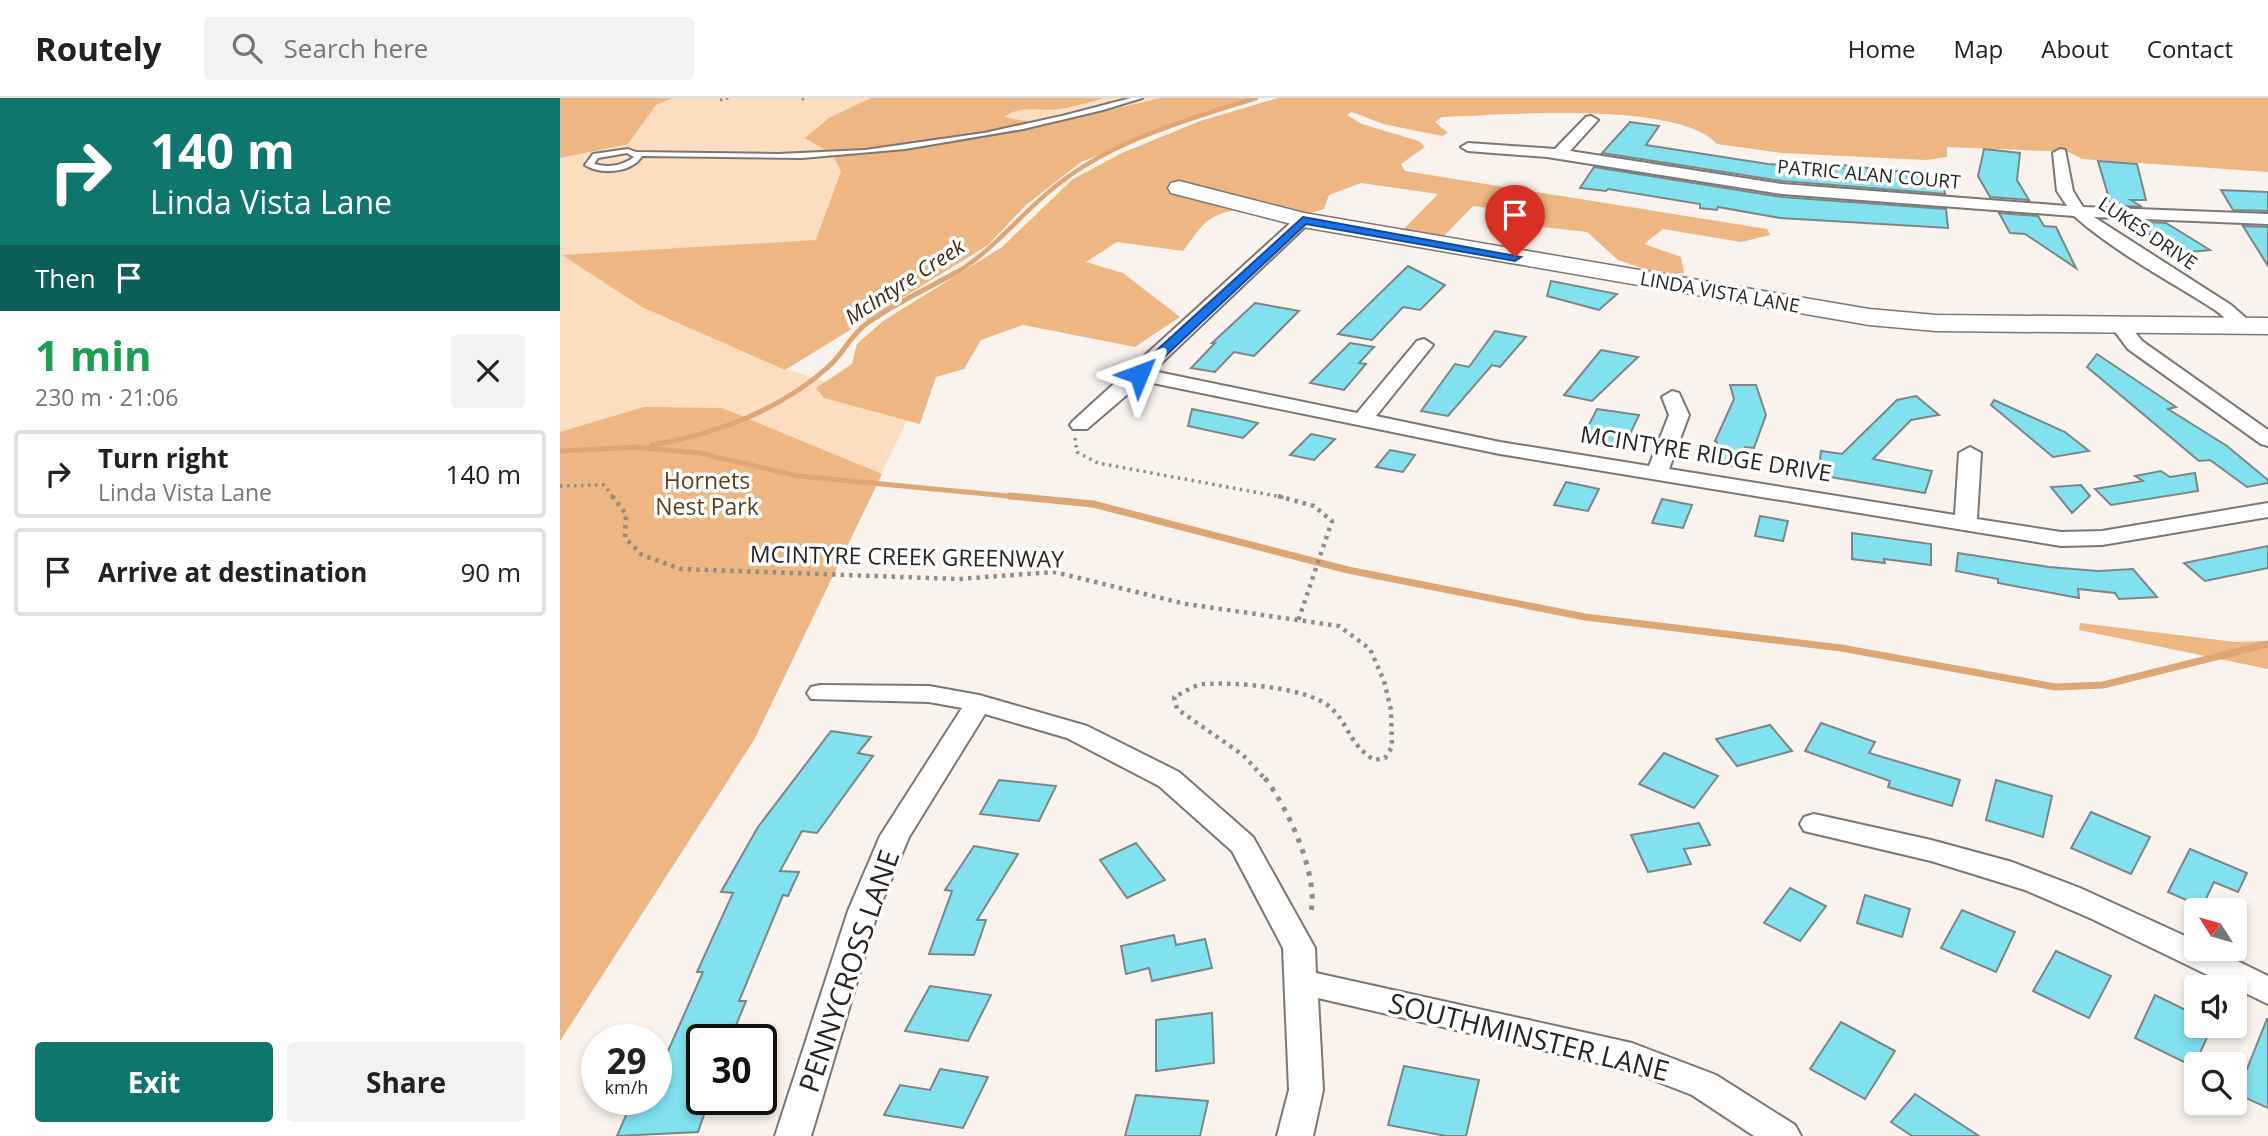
<!DOCTYPE html>
<html lang="en">
<head>
<meta charset="utf-8">
<style>
	body { margin:0; font-family:"Open Sans",sans-serif; background:#f2f2f2; color:#222; height:100vh; display:flex; flex-direction:column; font-size:26px; white-space:nowrap }
	* { box-sizing:border-box; margin:0 }
	p { font-size:23px; color:#767676 }
	.icon { flex:none; width:38px; height:38px; fill:none; stroke:currentColor; stroke-width:2; stroke-linecap:round; stroke-linejoin:round }
	.map { position:relative; flex:1; overflow:hidden }
	.details { display:flex; flex-direction:column; background:#fff; width:560px }
	.details>* { flex:none }
	.guide { background:#0f766e; color:#fff; overflow:hidden }
	.needle { width:46px; rotate:307deg }
	.controls { position:absolute; left:1624px; top:800px; display:grid; gap:14px }
	.controls a { display:grid; place-items:center; width:63px; height:63px; border-radius:7px; background:#fff; box-shadow:0 4px 10px #0003; font-size:35px }
	.speed { position:absolute; left:21px; top:926px; display:flex; gap:14px; font-size:35px; font-weight:700; text-align:center }
	.speed>* { display:grid; place-content:center; width:91px; height:91px; border-radius:50%; background:#fff; box-shadow:0 4px 10px #0003; line-height:1 }
	.speed small { font-size:18px; font-weight:400 }
	.speed .limit { border:4px solid #111; border-radius:10px; background:#fff; color:#111 }
	.pin { position:absolute; display:grid; place-items:center; width:60px; height:60px; color:#fff; margin:-72px -30px; border-radius:50% 50% 50% 0; rotate:-45deg; box-shadow:0 0 7px #0007 }
	.pin .icon { rotate:45deg }
	.me { position:absolute; width:77px; margin:-38px; rotate:46deg; stroke-linejoin:round; filter:drop-shadow(0 0 5px #0008) }
	.turn { display:flex; align-items:center; gap:24px; height:147px; padding:0 35px; font-size:32px }
	.turn .icon { width:91px; height:91px; stroke-width:2.5 }
	.turn b { display:block; font-size:49px; line-height:60px }
	.then { display:flex; align-items:center; height:66px; padding:0 35px; background:#0003; gap:14px; font-size:26px }
	.round { display:grid; place-items:center; flex:none; width:74px; height:74px; border-radius:7px; background:#f2f2f2 }
	.headline { display:flex; align-items:center; justify-content:space-between; height:119px; padding:0 35px }
	h1 { font-size:42px; font-weight:700; line-height:52px; color:#1e9e55 }
	.action { display:flex; gap:14px; margin-top:auto; padding:14px 35px }
	.action a { flex:1; height:80px; border-radius:7px; background:#0f766e; color:#fff; font-size:28px; font-weight:700; line-height:80px; text-align:center }
	.action a+a { background:#f2f2f2; color:#222 }
	ul { padding:0; list-style:none }
	li { display:flex; align-items:center; gap:21px; height:88px; margin:0 14px 10px; padding:0 21px; border:4px solid #e0e0e0; border-radius:7px }
	li div { flex:1 }
	li b { display:block; font-size:26px }
	li em { font-style:normal }
	header { display:flex; align-items:center; gap:42px; box-sizing:border-box; height:98px; padding:0 35px; background:#fff; border-bottom:2px solid #e0e0e0 }
	header strong { font-size:33px }
	nav { display:flex; gap:38px; margin-inline-start:auto; font-size:24px }
	.search { width:490px; height:63px; background:#f2f2f2; display:flex; align-items:center; gap:18px; box-sizing:border-box; padding:0 24px; border-radius:7px; color:#767676; font-size:26px }
	main { display:flex; flex:1; min-height:0 }
	.map>svg:first-child { display:block }
</style>
</head>
<body>
<header>
<strong>Routely</strong>
<div class="search"><svg class="icon" aria-label="search" viewBox="0 0 24 24"><circle cx="10" cy="10" r="6"/><path d="M15 15l6 6"/></svg>Search here</div>
<nav><a>Home</a><a>Map</a><a>About</a><a>Contact</a></nav>
</header>
<main>
<section class="details">
<div class="guide">
<div class="turn"><svg class="icon" aria-label="right" viewBox="0 0 24 24"><path d="M7 20v-9h11M14 6l5 5-5 5"/></svg><div><b>140 m</b>Linda Vista Lane</div></div>
<div class="then">Then<svg class="icon" aria-label="arrive" viewBox="0 0 24 24"><path d="M6 21V4h12l-3 4 3 4H6"/></svg></div>
</div>
<div class="headline"><div><h1>1 min</h1><p>230 m · 21:06</p></div><a class="round"><svg class="icon" aria-label="close" viewBox="0 0 24 24"><path d="M6 6l12 12M18 6L6 18"/></svg></a></div>
<ul>
<li><svg class="icon" aria-label="right" viewBox="0 0 24 24"><path d="M7 20v-9h11M14 6l5 5-5 5"/></svg><div><b>Turn right</b><p>Linda Vista Lane</p></div><em>140 m</em></li>
<li><svg class="icon" aria-label="arrive" viewBox="0 0 24 24"><path d="M6 21V4h12l-3 4 3 4H6"/></svg><div><b>Arrive at destination</b></div><em>90 m</em></li>
</ul>
<div class="action"><a>Exit</a><a>Share</a></div>
</section>
<div class="map">
<svg width="1708" height="1038" viewBox="0 0 1708 1038">
	<rect width="100%" height="100%" fill="#faf3ed"/>
	<path fill="#fdddc0" d="M0,0H698L649,15L521,64L466,107L428,147L226,271L352,312L194,642L0,943Z"/>
	<g fill="#eeb683">
		<path d="M0,0H112L96,7L68,46L0,60Z"/>
		<path d="M311,0H544C529,4 514,9 499,11C479,14 462,6 444,19L486,27L601,0H698L649,15L521,64L466,107L428,147L225,272L82,209L2,157L256,142L281,73L272,56L245,40L269,20Z"/>
		<path d="M718,0H1708V74L1522,61L1509,54L1387,49V59L1366,62L1222,55L1157,46C1118,2 942,17 882,19L875,24L888,35L882,38L823,26L792,14L787,17L802,26L859,43L865,49L841,66L845,73L1207,131L1210,137L1181,144L1103,131L1084,146L1121,159L1124,175L1103,177L1058,162L1027,134L974,128L973,116L913,108L881,141L841,134L878,96L801,85L769,97L764,111C729,125 687,99 652,120C641,126 631,143 623,153L557,144L526,164L563,175L620,219L575,249L463,227L421,242L404,271L376,279L360,326L264,300L256,290L292,266L297,246L323,223L442,149L513,81L562,55L640,23Z"/>
		<path d="M84,309L162,310L322,376L194,642L0,943V334Z"/>
		<path d="M1520,525L1675,544L1708,543V571L1519,532Z"/>
	</g>
	<g fill="none" stroke-linecap="round" stroke-linejoin="round">
		<path stroke="#dda674" stroke-width="4.5" d="M392,177C435,153 462,113 501,84C557,41 630,21 696,0"/>
		<g stroke="#dda674" stroke-width="5">
			<path d="M92,347C154,337 220,312 267,270C283,257 289,239 306,226C333,206 365,192 395,175"/>
			<path d="M74,349L139,355L238,378L468,400"/>
			<path d="M0,353L77,349"/>
		</g>
		<path stroke="#dda674" stroke-width="7" d="M450,398L533,406L788,472L1025,519L1281,550L1495,589L1543,587L1708,546"/>
	</g>
	<g fill="#81e1ef" stroke="#7d8687" stroke-width="2">
		<path d="M1070,24L1099,28L1086,47L1208,66L1283,70V67L1344,74V77L1383,80L1385,96L1222,83L1042,55Z"/>
		<path d="M1424,51L1460,55L1457,82L1469,102L1430,99L1418,78Z"/>
		<path d="M1538,63L1577,66L1586,102H1571L1582,109L1551,107Z"/>
		<path d="M1034,69L1222,99L1386,111L1388,130L1220,120L1158,109L1157,112L1140,110V106L1048,91L1046,93L1020,90Z"/>
		<path d="M1661,92L1708,94V113L1673,112Z"/>
		<path d="M1439,115L1478,118L1484,128L1496,129L1516,170L1465,136L1450,135Z"/>
		<path d="M1568,123L1606,125L1650,152L1620,155Z"/>
		<path d="M1683,128L1708,129V168Z"/>
		<path d="M848,168L885,187L860,212L843,209L812,242L778,236Z"/>
		<path d="M991,183L1057,196L1039,212L987,198Z"/>
		<path d="M695,205L739,213L694,258L674,254L655,274L631,270L655,245H652Z"/>
		<path d="M935,233L966,239L940,269L932,267L888,318L861,313L895,266L909,269Z"/>
		<path d="M790,245L814,249L799,265L806,266L784,292L750,285Z"/>
		<path d="M1041,252L1078,259L1032,303L1004,297Z"/>
		<path d="M1537,256L1616,309L1608,311L1667,348L1708,382V385L1687,389L1650,362L1639,363L1527,269Z"/>
		<path d="M1170,287H1196L1206,317L1194,350L1185,349L1178,369L1149,364L1157,344L1155,343L1174,301Z"/>
		<path d="M1356,298L1379,317L1351,322L1313,361L1372,373L1365,395L1258,377L1261,353L1282,356L1337,302Z"/>
		<path d="M1434,302L1505,334L1529,353L1493,359L1431,307Z"/>
		<path d="M632,311L677,320L698,325L683,340L628,328Z"/>
		<path d="M1037,311L1079,317L1063,351L1020,344Z"/>
		<path d="M751,336L775,341L754,362L730,357Z"/>
		<path d="M830,352L855,357L843,374L816,369Z"/>
		<path d="M1601,373L1610,379L1635,375L1638,393L1551,407L1535,391L1583,383L1575,378Z"/>
		<path d="M1006,384L1039,391L1028,413L994,407Z"/>
		<path d="M1521,387L1530,398L1512,415L1491,389Z"/>
		<path d="M1102,401L1132,407L1123,430L1092,425Z"/>
		<path d="M1200,418L1228,423L1223,443L1195,438Z"/>
		<path d="M1292,435L1371,446V467L1324,461L1325,465L1292,461Z"/>
		<path d="M1708,448V470L1645,483L1624,465Z"/>
		<path d="M1398,455L1489,469L1538,473L1573,471L1597,499L1559,501L1555,495L1518,491L1519,500L1438,485V481L1396,473Z"/>
		<path d="M1261,625L1315,644L1309,655L1400,682L1392,708L1328,689L1330,683L1245,653Z"/>
		<path d="M1210,627L1232,653L1177,668L1156,641Z"/>
		<path d="M271,633L311,639L298,655L313,658L257,735L242,733L220,773L239,774L228,798L223,797L179,903H186L170,942H142V976L131,1006L148,1005L138,1034L57,1038L73,1001H96V980L143,874H137L173,795L161,794L198,729Z"/>
		<path d="M1104,655L1158,678L1134,710L1079,686Z"/>
		<path d="M439,682L496,688L479,723L420,716Z"/>
		<path d="M1436,682L1492,698L1483,739L1426,722Z"/>
		<path d="M1531,714L1590,739L1571,776L1511,750Z"/>
		<path d="M1139,725L1150,747L1124,751L1131,766L1088,774L1071,737Z"/>
		<path d="M576,745L605,782L567,800L540,762Z"/>
		<path d="M414,748L458,756L417,822H426L414,857L369,856L392,793L385,792Z"/>
		<path d="M1630,751L1687,775L1678,794L1654,784L1642,809L1608,794Z"/>
		<path d="M1230,790L1266,808L1240,843L1204,825Z"/>
		<path d="M1305,797L1350,811L1342,839L1297,825Z"/>
		<path d="M1402,812L1455,834L1436,874L1381,850Z"/>
		<path d="M614,837L616,847L645,841L652,870L592,883L589,870L566,876L561,848Z"/>
		<path d="M1496,853L1551,878L1529,920L1473,893Z"/>
		<path d="M370,888L431,897L408,943L345,933Z"/>
		<path d="M1595,897L1636,917V928H1652L1634,969L1575,940Z"/>
		<path d="M652,915L654,965L596,973V922Z"/>
		<path d="M1707,921H1708V1010L1677,996Z"/>
		<path d="M1281,924L1335,953L1305,1001L1250,971Z"/>
		<path d="M844,968L919,982L906,1038H886L828,1027Z"/>
		<path d="M380,971L428,979L403,1030L324,1017L340,987L370,992Z"/>
		<path d="M1355,996L1419,1038H1352L1331,1024Z"/>
		<path d="M576,997L648,1003L640,1038H565Z"/>
	</g>
	<g fill="none" stroke-linecap="round" stroke-linejoin="round">
		<defs>
			<path id="lane" d="M571,0H582L543,12L463,31L345,51L242,60L82,58C72,75 41,77 25,67L33,56L68,51L76,54L218,56L305,52L424,35L502,18ZM67,55L74,59C62,68 48,70 34,66L38,60Z"/>
			<g id="street">
				<path d="M1031,18L1038,22L1010,53L1222,86L1507,108L1497,93L1493,55L1500,51L1505,52L1513,93L1523,109L1708,116V126L1534,119L1671,207L1695,228L1686,234C1674,230 1665,219 1655,212C1608,182 1556,155 1514,118L1222,96L987,59L908,53L901,49L908,45L995,51L1026,19Z"/>
				<path d="M743,117L749,119V125L593,273L797,315L857,243L864,241L873,247L816,318L940,344L1089,368L1109,317L1102,299L1112,293L1119,295L1129,317L1109,371L1395,417L1399,355L1410,349L1421,355L1417,421L1501,434L1542,433L1708,405V419L1542,447L1501,448L940,356L583,283L527,331H513L510,327L513,323L737,119Z"/>
				<path d="M1559,221L1566,223L1582,243L1708,332V348L1701,346L1568,251L1550,227Z"/>
				<path d="M260,587L369,588L419,597L527,628L619,674L693,739L755,850L756,875L1072,945L1156,977L1235,1027L1241,1038H1194L1132,997L1068,972L758,900L763,992L753,1038H717L729,992L723,850L672,753L599,688L507,640L425,616L349,739L318,813L251,1038H215L288,813L320,738L402,610L369,604L251,601L247,595L251,589Z"/>
				<path d="M1254,716L1371,742L1452,764L1520,790L1636,843V850H1651L1708,878V906L1532,821L1465,792L1371,763L1244,733L1240,726L1244,719Z"/>
			</g>
			<path id="secondary" d="M619,83L744,115L1309,211L1376,217L1708,220V236L1376,233L1309,227L743,129L611,95L608,90L611,85Z"/>
		</defs>
		<use href="#lane" stroke="#7d7772" stroke-width="4"/>
		<use href="#street" stroke="#7d7772" stroke-width="4"/>
		<use href="#secondary" stroke="#7d7772" stroke-width="3"/>
		<g stroke="#908c87" stroke-width="2.5" stroke-dasharray="2.5 3.5" stroke-linecap="butt">
			<path d="M160,2L169,0"/>
			<path d="M242,2L244,0"/>
		</g>
		<g stroke="#908c87" stroke-width="3.5" stroke-dasharray="2.5 4.5" stroke-linecap="butt">
			<path d="M515,340L517,354L538,365L727,400"/>
			<path d="M0,388L44,387L54,400"/>
		</g>
		<g stroke="#908c87" stroke-width="4.5" stroke-dasharray="3.5 5" stroke-linecap="butt">
			<path d="M52,398L66,416L65,440L82,457L121,471L398,481L494,474L626,506L779,528L810,551L824,583L831,612L832,649L825,660L814,662C787,644 790,627 770,609C747,589 674,584 644,586C634,587 623,595 614,599L617,611L683,657L706,682"/>
			<path d="M718,398L754,408L772,423L738,523"/>
		</g>
		<path stroke="#908c87" stroke-width="5" stroke-dasharray="4.5 7" stroke-linecap="butt" d="M705,680C728,710 761,781 750,818"/>
		<use href="#lane" fill="#fff" fill-rule="evenodd"/>
		<use href="#street" fill="#fff" fill-rule="evenodd"/>
		<use href="#secondary" fill="#fff" fill-rule="evenodd"/>
	</g>
	<path fill="#1a73e8" stroke="#114b97" stroke-width="2" d="M743,119L961,159L955,163L746,126L583,279H574V273Z"/>
	<g text-anchor="middle" stroke-width="7" stroke-linejoin="round" paint-order="stroke">
		<g font-size="19" fill="#272522" stroke="#fff">
			<text transform="translate(1309 76) rotate(5)" y="7">PATRIC ALAN COURT</text>
			<text transform="translate(1588 135) rotate(34)" y="7">LUKES DRIVE</text>
			<text transform="translate(1160 194) rotate(10)" y="7">LINDA VISTA LANE</text>
		</g>
		<g font-size="21" font-style="italic" fill="#412a13" stroke="#fff">
			<text transform="translate(345 184) rotate(-33)" y="7">McIntyre Creek</text>
		</g>
		<g font-size="23" fill="#272522" stroke="#fff">
			<text transform="translate(1146 356) rotate(9)" y="8">MCINTYRE RIDGE DRIVE</text>
			<text transform="translate(347 459) rotate(1)" y="8">MCINTYRE CREEK GREENWAY</text>
		</g>
		<g font-size="23" fill="#633e18" stroke="#fff">
			<text x="147" y="391">Hornets<tspan x="147" dy="26">Nest Park</tspan></text>
		</g>
		<g font-size="28" fill="#272522" stroke="#fff">
			<text transform="translate(289 873) rotate(-71)" y="10">PENNYCROSS LANE</text>
			<text transform="translate(969 939) rotate(14)" y="10">SOUTHMINSTER LANE</text>
		</g>
	</g>
</svg>
<div class="controls">
<a><svg class="needle" viewBox="-14 -14 28 28"><path d="M0-13l5 13h-10z" fill="#e53935"/><path d="M0 13l5-13h-10z" fill="#767676"/></svg></a>
<a><svg class="icon" aria-label="sound" viewBox="0 0 24 24"><path d="M4 9h4l5-4v14l-5-4H4zM17 9q2 3 0 6"/></svg></a>
<a><svg class="icon" aria-label="search" viewBox="0 0 24 24"><circle cx="10" cy="10" r="6"/><path d="M15 15l6 6"/></svg></a>
</div>
<div class="speed"><div>29<small>km/h</small></div><div class="limit">30</div></div>
<div class="pin" style="left:955px;top:159px;background:#d93025"><svg class="icon" aria-label="arrive" viewBox="0 0 24 24"><path d="M6 21V4h12l-3 4 3 4H6"/></svg></div>
<svg class="me" style="left:579px;top:276px" viewBox="-20 -20 40 40"><path d="M0-17L14 15 0 8-14 15z" fill="#1a73e8" stroke="#fff" stroke-width="4"/></svg>
</div>
</main>
</body>
</html>
